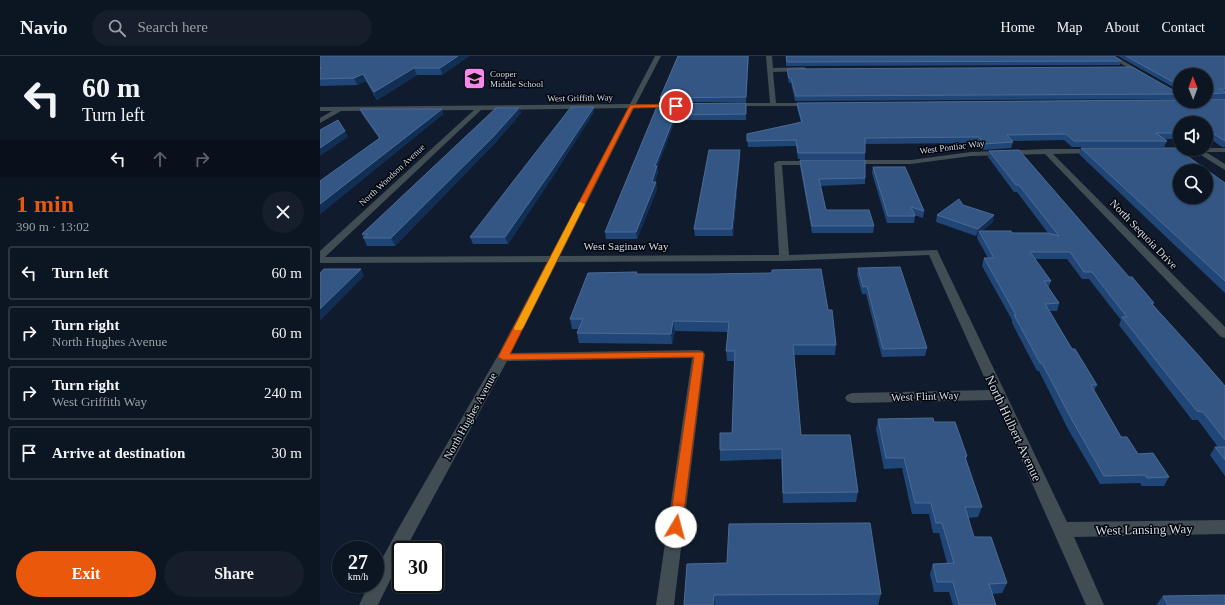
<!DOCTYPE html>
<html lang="en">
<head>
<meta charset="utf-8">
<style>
	body { margin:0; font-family:"Times New Roman",serif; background:#151e2a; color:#f1f3f6; height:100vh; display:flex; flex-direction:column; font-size:15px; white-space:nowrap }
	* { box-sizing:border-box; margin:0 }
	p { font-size:13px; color:#9a9fa5 }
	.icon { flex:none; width:22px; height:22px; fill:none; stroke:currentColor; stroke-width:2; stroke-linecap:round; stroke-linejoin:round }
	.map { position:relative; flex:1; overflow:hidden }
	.drawer { display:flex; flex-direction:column; background:#0c1522; width:320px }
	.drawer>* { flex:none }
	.hud { background:#0c1522; color:#f1f3f6; overflow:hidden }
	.needle { width:26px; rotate:359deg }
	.controls { position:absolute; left:853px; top:12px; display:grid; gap:8px }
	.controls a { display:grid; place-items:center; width:40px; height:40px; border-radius:50%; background:#0c1522; box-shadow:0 1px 3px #0004,0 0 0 1px #2c3440; font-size:20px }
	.speed { position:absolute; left:12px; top:485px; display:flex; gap:8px; font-size:20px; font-weight:700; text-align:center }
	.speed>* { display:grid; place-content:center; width:52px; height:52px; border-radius:50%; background:#0c1522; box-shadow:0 1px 3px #0004,0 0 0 1px #2c3440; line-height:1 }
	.speed small { font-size:10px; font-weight:400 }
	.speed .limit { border:2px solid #111; border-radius:6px; background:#fff; color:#111 }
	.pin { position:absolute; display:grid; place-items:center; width:34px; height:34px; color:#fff; margin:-17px; border:2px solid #fff; border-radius:50%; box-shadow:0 1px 4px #0007 }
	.me { position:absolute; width:44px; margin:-22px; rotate:8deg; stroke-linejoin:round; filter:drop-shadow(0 0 3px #0008) }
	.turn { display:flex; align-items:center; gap:14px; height:84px; padding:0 16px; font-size:18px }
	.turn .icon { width:52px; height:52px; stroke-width:2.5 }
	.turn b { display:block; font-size:28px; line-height:34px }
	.lanes { display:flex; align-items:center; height:38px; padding:0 16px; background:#0003; justify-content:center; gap:20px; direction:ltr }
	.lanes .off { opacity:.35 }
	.round { display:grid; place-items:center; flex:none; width:42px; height:42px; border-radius:21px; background:#151e2a }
	.head { display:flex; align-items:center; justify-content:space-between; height:68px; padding:0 16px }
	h1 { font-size:24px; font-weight:600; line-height:30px; color:#ea580c }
	.action { display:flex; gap:8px; margin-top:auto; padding:8px 16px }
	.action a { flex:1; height:46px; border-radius:24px; background:#ea580c; color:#fff; font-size:16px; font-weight:600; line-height:46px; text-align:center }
	.action a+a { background:#151e2a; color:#f1f3f6 }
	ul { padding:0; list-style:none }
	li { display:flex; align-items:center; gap:12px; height:54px; margin:0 8px 6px; padding:0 8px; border:2px solid #2c3440; border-radius:4px }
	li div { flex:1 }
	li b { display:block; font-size:15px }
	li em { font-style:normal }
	header { display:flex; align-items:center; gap:24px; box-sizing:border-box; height:56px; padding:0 20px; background:#0c1522; border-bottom:1px solid #2c3440 }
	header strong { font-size:19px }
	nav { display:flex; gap:22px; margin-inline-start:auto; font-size:14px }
	.search { width:280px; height:36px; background:#151e2a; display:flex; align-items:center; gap:10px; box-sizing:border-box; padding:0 14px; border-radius:22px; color:#9a9fa5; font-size:15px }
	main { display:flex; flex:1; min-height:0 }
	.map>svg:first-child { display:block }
</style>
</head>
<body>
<header>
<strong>Navio</strong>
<div class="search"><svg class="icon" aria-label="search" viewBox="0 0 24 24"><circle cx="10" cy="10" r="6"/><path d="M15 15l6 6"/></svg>Search here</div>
<nav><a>Home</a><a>Map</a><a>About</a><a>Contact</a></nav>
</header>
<main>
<section class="drawer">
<div class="hud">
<div class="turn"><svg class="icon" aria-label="left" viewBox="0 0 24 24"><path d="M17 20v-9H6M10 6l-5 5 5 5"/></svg><div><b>60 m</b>Turn left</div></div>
<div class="lanes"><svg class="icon" aria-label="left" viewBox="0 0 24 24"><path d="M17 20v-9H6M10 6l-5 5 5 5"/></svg><svg class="icon off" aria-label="ahead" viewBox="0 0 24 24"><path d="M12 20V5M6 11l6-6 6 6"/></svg><svg class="icon off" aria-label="right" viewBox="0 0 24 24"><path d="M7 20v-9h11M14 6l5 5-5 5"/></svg></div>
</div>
<div class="head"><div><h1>1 min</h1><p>390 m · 13:02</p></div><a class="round"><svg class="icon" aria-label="close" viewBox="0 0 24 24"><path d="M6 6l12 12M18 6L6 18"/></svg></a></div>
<ul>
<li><svg class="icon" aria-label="left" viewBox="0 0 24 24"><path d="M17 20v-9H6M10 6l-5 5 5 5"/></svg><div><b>Turn left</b></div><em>60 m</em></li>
<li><svg class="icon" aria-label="right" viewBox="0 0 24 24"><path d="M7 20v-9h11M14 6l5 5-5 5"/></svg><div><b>Turn right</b><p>North Hughes Avenue</p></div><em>60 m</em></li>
<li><svg class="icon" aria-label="right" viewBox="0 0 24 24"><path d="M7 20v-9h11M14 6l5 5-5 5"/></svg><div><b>Turn right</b><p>West Griffith Way</p></div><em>240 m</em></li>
<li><svg class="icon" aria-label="arrive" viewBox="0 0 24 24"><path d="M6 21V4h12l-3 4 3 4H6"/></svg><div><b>Arrive at destination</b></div><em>30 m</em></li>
</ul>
<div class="action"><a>Exit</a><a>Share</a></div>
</section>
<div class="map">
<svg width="905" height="549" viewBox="0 0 905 549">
	<rect width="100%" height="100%" fill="#101c2d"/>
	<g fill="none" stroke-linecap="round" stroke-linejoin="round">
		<g fill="#424c53" fill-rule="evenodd">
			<path d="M335,0H341L316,48H352L355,50L352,52H314L240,200L459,199L454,107L458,105H497L498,107L494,109H462L469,199L617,194L747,466L905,464V478L754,481L784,549H766L675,344L532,347L527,345L525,342L527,339L532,337L670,334L609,199L464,205L237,206L191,297L379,294L383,295L385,298L354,549H336L372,302L187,305L85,494H81V502L58,549H39L49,528H55V516L78,473L177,301L227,206L0,207V195L154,54L21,55L0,67V62L12,55H0V51L310,48ZM308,52L230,200L5,201L161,54Z"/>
			<path d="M446,0H452L453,12L484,11L487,13L484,15L453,16L456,47H494L496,48V50H408V48L410,47H450Z"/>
			<path d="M788,0H795L827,19L822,20Z"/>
			<path d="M841,92H905V96H886L905,108V114L876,96H844L840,94Z"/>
			<path d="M726,93H779V97H776L733,98L905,271V282L901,281L725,98L651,100L591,108H529L525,106L529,104H591L651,96Z"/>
		</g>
	</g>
	<g fill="#204678">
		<path d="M0,0H149L122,19H97L57,44L46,25L37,29L0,30Z"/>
		<path d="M358,0H429L426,46H341L340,42Z"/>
		<path d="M466,0L801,5L800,9L466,10Z"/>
		<path d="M798,0H905V42H886V19H860V35Z"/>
		<path d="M467,13L860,38L858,43L475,45L471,27H469L467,17Z"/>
		<path d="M905,43V91H902L889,82H886V67H860V83H844L847,85L844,91H752L744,84L691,85L693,86L691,92L663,94L658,87L545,88V103H478L476,90L428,91L427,83V78L481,66L477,52V47Z"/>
		<path d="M426,47V64H355L337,112L338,116L335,126L337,133L317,183H286L285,176L338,48Z"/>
		<path d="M274,51V56L233,120L188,188H153L150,181Z"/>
		<path d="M199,52L201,57L175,87L75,190H47L42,178Z"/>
		<path d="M40,53H122L123,58L0,158V125L59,82L42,58Z"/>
		<path d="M761,92L905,127V237L759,98Z"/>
		<path d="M420,94V100L413,180H375L374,173Z"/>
		<path d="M669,95L809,221L834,247L833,249L905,330V420L890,399L895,391H898L878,364H872L846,330L799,269L801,264L769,223H762L747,203H715L731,225L728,232L739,247L737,255H730L752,293L777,329L774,335L801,381L818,398L849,421L844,430H822L820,427L780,428L748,373L719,315H717L692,267V264L662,210L664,202H668L657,182L658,179L656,180L616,166L617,159L643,149L673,166L662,175L692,177H728L697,136H694L668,101Z"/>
		<path d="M480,104L545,122V128L500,130L506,154L554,170L553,177H492L480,110Z"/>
		<path d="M553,111L604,155L603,162L594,159L595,160L594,167H567L552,117Z"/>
		<path d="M538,212L607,292L605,300L562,301L546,238H542L537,219Z"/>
		<path d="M317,218L508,254L516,289L515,299H474L481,379L538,436L536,446L463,447L461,403L400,405V394L412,377L414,305H407L406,295L408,276L355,275L352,288L259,287L257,277L259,273H252L250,263Z"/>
		<path d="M558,363L614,366L647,400L646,404L662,451L658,461L648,462L654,481L687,527L682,537L672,538L676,549H633L629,536H614L610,518L613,508L627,507L619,477H613L609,458H592L582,412L564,413L556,373Z"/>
		<path d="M367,508L561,538L558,549H364Z"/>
		<path d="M843,540L905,549H837V548Z"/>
	</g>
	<g fill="#112f55">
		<path d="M138,0H149L122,19L120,12Z"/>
		<path d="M94,12L97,19L57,44L54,36Z"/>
		<path d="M43,18L46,25L37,29L34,22Z"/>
		<path d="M274,51V56L233,120L188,188L185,181Z"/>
		<path d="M199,52L201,57L175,87L75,190L71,182Z"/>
		<path d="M122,53L123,58L0,158V148Z"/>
		<path d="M355,59V64L337,112L338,116L333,133L332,126L335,110Z"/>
		<path d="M25,75L28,81L0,100V92Z"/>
		<path d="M420,94V100L413,180L412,173Z"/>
		<path d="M336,126L337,133L317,183L316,176Z"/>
		<path d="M674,159L673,166L660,177L659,175L658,179L656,180L658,173Z"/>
		<path d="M41,213L44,220L0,265V253Z"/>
		<path d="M353,265L355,275L352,288L351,278Z"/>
		<path d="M394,539L395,549H393Z"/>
	</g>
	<g fill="#335684" stroke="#4c6b94" fill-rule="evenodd">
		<path d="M0,0H138L120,12H94L54,36L43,18L34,22L0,23V13L2,12H0Z"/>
		<path d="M358,0H428L426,41L340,42Z"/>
		<path d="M466,0H794L801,5L467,6Z"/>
		<path d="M806,0H905V33H899L905,36V37L886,38V19H860V30Z"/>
		<path d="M812,11L860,38L476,40L471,22H469L467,13Z"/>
		<path d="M886,43H905V85L892,77H886V67H860V77H836L847,85H754L746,78L687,79L693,86L664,88L659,81L545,82V97H478L476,84L427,85V78L482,66L477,47L860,44V45H886Z"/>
		<path d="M426,47V58L355,59L335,110H337L332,126H336L316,176H285L338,48Z"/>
		<path d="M251,51H274L232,114L185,181H150Z"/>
		<path d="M176,52H199L173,81L71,182H43L48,178H42Z"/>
		<path d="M40,53H122L0,148V125L60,82Z"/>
		<path d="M18,64L25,75L0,92V74Z"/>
		<path d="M761,92H856L905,127V225ZM860,115H886V141H860Z"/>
		<path d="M389,94H420L412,173H374Z"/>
		<path d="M699,94L809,221H812L834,247H831L879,300L905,330V384L883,356L877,355L850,322L802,261H807L772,216H764L750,196H710L731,225H724L739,247L725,248L752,293H755L777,329H771L801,381H807L818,398L833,397L849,421L827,422L825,419L784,420L752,364L722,307H720L694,259H696L664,202H674L659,175H691L692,177H728L739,180L699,129H696L669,95Z"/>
		<path d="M480,104H545V122L499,123L506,154H549L554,170H492Z"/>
		<path d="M553,111H585L604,155L591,151L595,160H568Z"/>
		<path d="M639,143L643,149L674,159L658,173L617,159Z"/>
		<path d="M580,211L607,292L563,293L547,230L543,231L538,212Z"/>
		<path d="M4,213H41L0,253V217Z"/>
		<path d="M501,213L508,254H512L516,289H473L481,379H530L538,436L463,437L462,393L400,394V377H412L415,295H406L409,266L353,265L351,278L257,277L263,263H250L268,217L317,216L316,218H391L452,217V214Z"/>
		<path d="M613,362L614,366H635L647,400L645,401L662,451H645L654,481H671L687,527L669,528L676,549H639L633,526H617L613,508L634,507L622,467H616L611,447H595L584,402H566L558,363Z"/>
		<path d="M895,391H905V404Z"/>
		<path d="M550,467L561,538L394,539L393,549H364L367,508L407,507L409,468Z"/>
		<path d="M905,539V549H848L843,540Z"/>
	</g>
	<path fill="#ea580c" stroke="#983908" d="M356,48L357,51L313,52L190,298L382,296L384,298L362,471L360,475L356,476L351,475L349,471L374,301L183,304L178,301L310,49Z"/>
	<path fill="#f59e0b" d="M259,146L265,148L203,272L201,274H195L194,272Z"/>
	<defs>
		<symbol id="school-square" viewBox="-11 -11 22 22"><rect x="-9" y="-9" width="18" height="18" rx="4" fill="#f888eb" stroke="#03060d"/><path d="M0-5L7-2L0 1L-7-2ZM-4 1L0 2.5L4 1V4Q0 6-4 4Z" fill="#111"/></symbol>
	</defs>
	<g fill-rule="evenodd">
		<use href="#school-square" x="142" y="10" width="25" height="25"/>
	</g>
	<g text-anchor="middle" stroke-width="3" stroke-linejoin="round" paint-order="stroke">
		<g font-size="9" fill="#d4dce8" stroke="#03060d" text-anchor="start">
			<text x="170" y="21">Cooper<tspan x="170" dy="10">Middle School</tspan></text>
		</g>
		<g font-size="9" fill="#d4dce8" stroke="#03060d">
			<text transform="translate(260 42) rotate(-1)" y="3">West Griffith Way</text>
			<text transform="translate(632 91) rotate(-7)" y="3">West Pontiac Way</text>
			<text transform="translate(72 119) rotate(-43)" y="3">North Woodson Avenue</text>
		</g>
		<g font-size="11" fill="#d4dce8" stroke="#03060d">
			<text transform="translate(824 178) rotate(46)" y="4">North Sequoia Drive</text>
			<text x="306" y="194">West Saginaw Way</text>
			<text transform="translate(605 340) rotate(-2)" y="4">West Flint Way</text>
			<text transform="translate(150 360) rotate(-61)" y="4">North Hughes Avenue</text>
		</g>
		<g font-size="13" fill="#d4dce8" stroke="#03060d">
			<text transform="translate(694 372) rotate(65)" y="5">North Hulbert Avenue</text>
			<text transform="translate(824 473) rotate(-1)" y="5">West Lansing Way</text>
		</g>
	</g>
</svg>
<div class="controls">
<a><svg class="needle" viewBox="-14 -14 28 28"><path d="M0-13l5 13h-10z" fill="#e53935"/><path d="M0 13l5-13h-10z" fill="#9a9fa5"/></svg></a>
<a><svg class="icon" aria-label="sound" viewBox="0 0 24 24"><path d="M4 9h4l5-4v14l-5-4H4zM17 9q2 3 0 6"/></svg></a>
<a><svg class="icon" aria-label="search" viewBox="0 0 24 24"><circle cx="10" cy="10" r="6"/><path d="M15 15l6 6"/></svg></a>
</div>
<div class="speed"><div>27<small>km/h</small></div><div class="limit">30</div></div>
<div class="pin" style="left:356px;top:50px;background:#d93025"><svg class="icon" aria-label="arrive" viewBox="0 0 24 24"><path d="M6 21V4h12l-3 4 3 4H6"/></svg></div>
<svg class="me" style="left:356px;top:471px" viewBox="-20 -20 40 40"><circle r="19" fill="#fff"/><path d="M0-13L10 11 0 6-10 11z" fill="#ea580c"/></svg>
</div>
</main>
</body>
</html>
